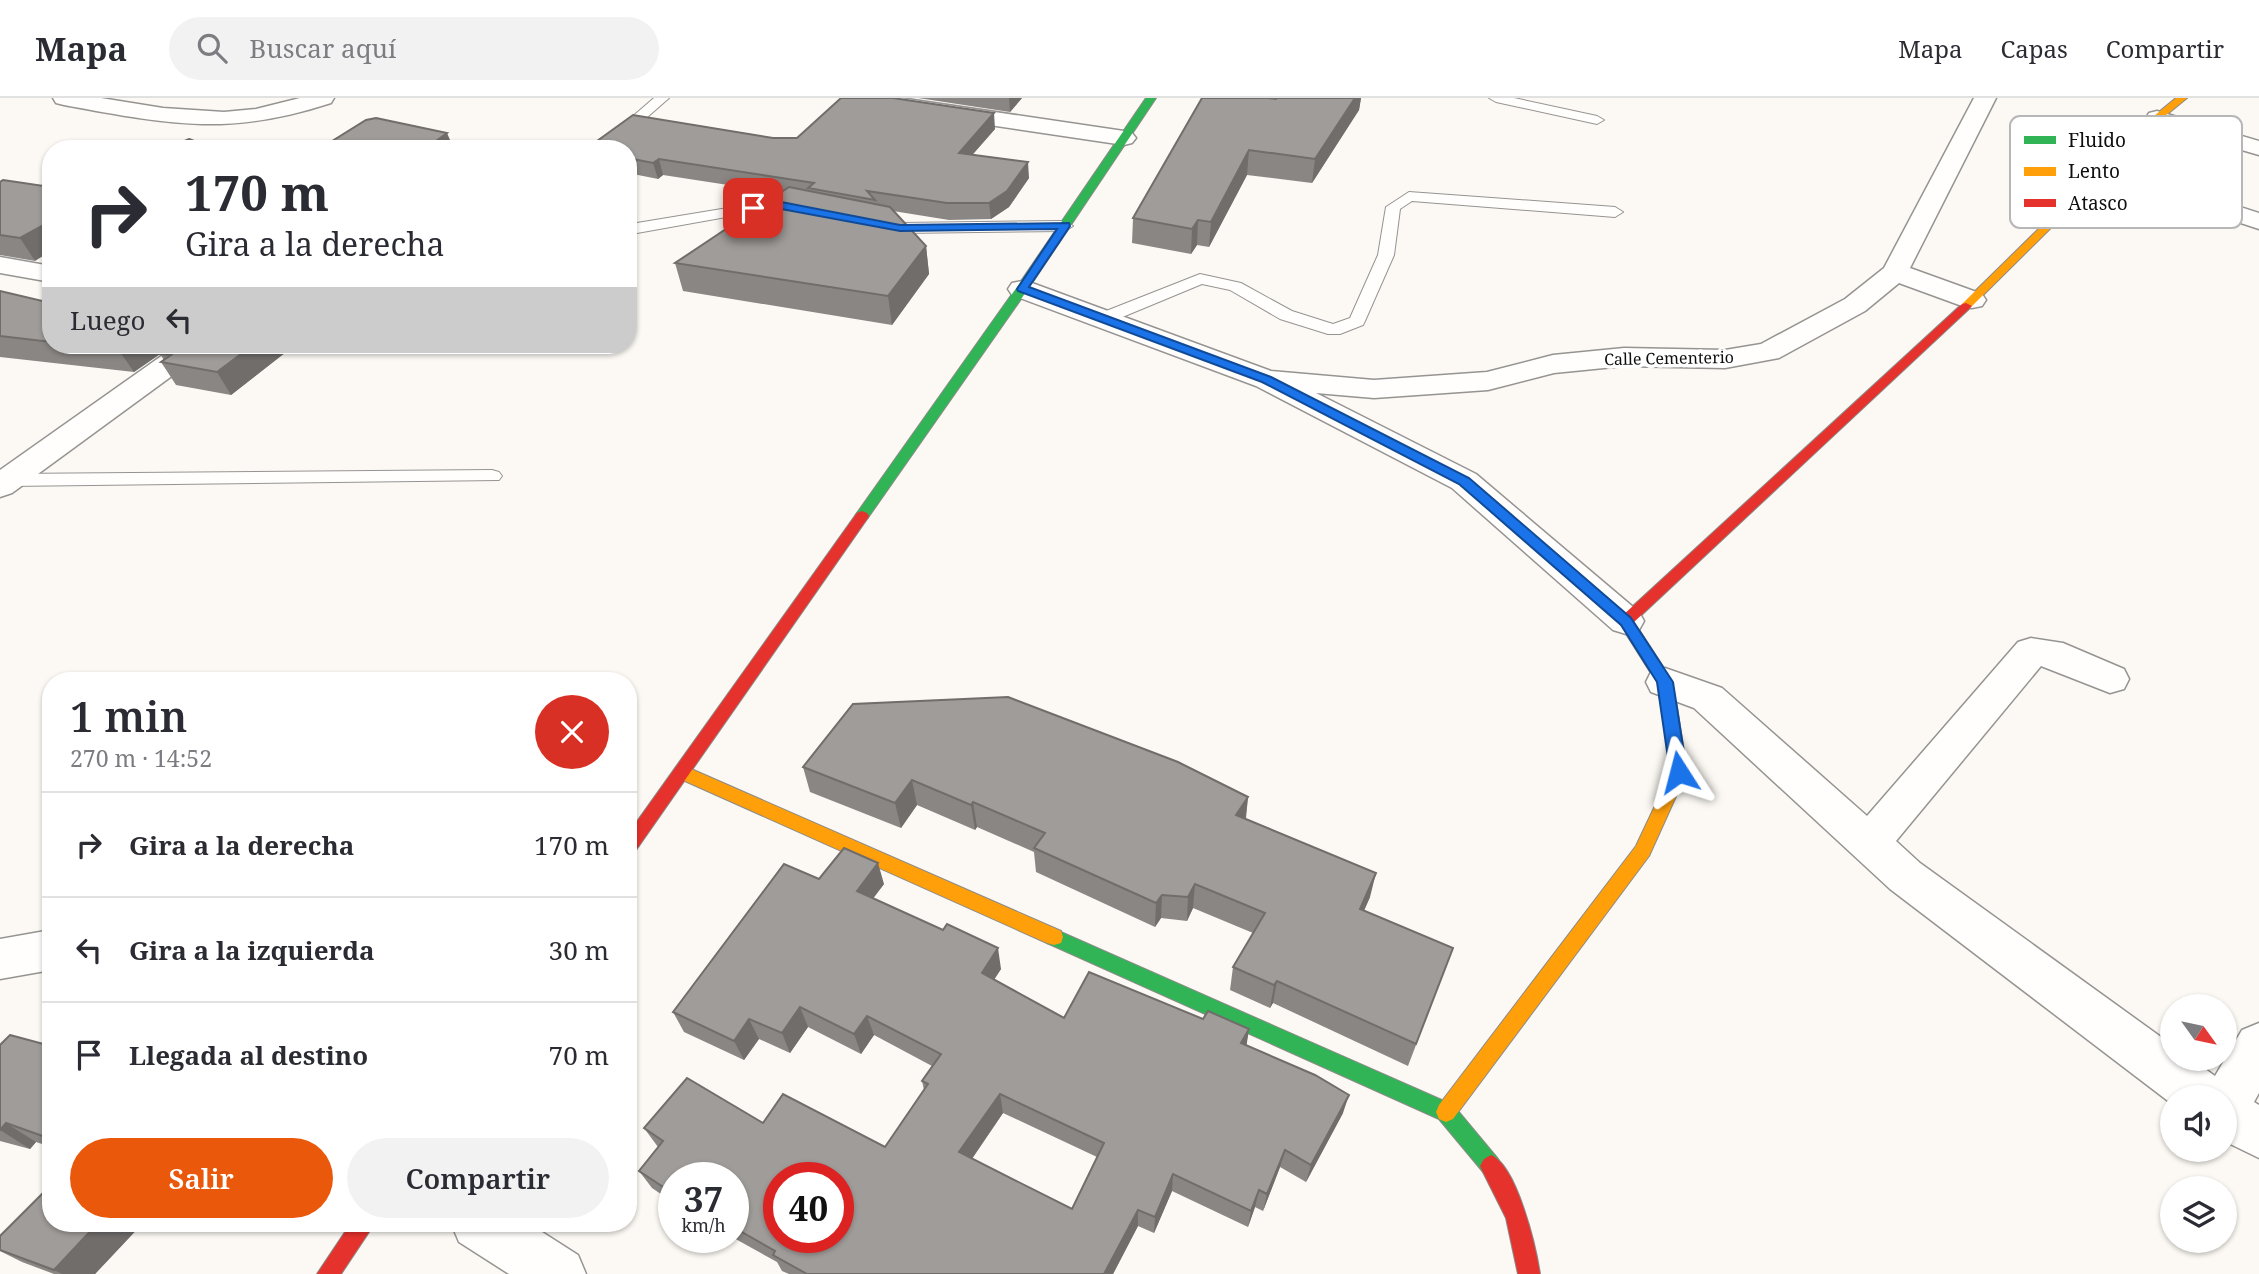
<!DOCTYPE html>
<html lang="es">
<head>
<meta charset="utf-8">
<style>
	body { margin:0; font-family:"Noto Serif",serif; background:#f2f2f3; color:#2b2b33; height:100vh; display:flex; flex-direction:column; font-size:26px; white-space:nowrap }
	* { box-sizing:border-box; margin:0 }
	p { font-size:23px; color:#7c7c81 }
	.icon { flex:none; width:38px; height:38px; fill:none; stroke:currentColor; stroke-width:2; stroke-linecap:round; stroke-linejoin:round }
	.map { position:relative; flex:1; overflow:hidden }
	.sheet { position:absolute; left:42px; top:574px; width:595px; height:560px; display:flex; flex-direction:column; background:#fff; border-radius:28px; box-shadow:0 2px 5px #0004 }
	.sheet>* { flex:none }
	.hud { position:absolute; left:42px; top:42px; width:595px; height:214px; border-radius:28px; box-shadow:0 2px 5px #0004; background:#fff; color:#2b2b33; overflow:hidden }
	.needle { width:46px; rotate:123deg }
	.fabs { position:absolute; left:2160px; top:896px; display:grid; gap:14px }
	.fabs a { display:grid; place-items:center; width:77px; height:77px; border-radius:50%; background:#fff; box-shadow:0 2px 5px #0004; font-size:35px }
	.speed { position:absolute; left:658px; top:1064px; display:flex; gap:14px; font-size:35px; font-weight:700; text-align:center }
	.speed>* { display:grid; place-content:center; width:91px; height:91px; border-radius:50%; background:#fff; box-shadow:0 2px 5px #0004; line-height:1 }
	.speed small { font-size:18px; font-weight:400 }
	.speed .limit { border:10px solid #d22; background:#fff; color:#111 }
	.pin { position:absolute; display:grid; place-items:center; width:60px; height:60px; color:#fff; margin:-30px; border-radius:14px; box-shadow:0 4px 10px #0006 }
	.me { position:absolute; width:77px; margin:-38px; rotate:351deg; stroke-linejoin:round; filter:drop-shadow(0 0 5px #0008) }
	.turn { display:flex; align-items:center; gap:24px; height:147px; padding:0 28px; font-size:32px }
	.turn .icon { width:91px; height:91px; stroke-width:2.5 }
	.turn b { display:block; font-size:49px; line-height:60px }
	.then { display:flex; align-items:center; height:66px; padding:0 28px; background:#0003; gap:14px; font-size:26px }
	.round { display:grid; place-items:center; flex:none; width:74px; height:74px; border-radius:37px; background:#f2f2f3 }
	.headline { display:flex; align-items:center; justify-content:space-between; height:119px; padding:0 28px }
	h1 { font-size:42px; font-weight:600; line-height:52px }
	.button { display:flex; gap:14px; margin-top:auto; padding:14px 28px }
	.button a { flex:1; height:80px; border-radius:42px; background:#ea580c; color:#fff; font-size:28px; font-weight:600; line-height:80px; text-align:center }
	.button a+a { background:#f2f2f3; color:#2b2b33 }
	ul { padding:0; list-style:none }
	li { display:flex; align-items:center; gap:21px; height:105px; padding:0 28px; border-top:2px solid #e1e1e2 }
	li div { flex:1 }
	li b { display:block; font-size:26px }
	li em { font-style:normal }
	header { display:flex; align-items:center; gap:42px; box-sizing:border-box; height:98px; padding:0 35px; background:#fff; border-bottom:2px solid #e1e1e2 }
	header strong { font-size:33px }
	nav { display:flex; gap:38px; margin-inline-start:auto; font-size:24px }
	.search { width:490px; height:63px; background:#f2f2f3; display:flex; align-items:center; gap:18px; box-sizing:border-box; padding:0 24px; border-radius:38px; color:#7c7c81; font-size:26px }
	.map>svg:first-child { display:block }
</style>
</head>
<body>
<header>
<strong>Mapa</strong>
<div class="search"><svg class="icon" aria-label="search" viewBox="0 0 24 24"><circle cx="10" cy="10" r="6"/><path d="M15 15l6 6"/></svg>Buscar aquí</div>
<nav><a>Mapa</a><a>Capas</a><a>Compartir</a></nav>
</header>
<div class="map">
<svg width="2259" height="1176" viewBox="0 0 2259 1176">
	<rect width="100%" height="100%" fill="#fcf9f4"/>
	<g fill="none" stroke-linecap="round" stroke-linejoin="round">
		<defs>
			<g id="lane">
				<path d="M654,0H669L611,51H595Z"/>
				<path d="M1489,0H1514L1597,18L1604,22L1597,26L1496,4Z"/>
				<path d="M1409,94L1615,109L1623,114L1615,119L1412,103L1400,111L1394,157L1365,223L1363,227L1340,236H1328L1280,221L1230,192L1202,186L1108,225L1102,226L1094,221L1096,217L1200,176L1241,185L1292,213L1333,226L1350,220L1378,157L1386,109Z"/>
				<path d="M776,102L796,106L798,109L791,113L776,110L637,135L628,133V123L637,125Z"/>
				<path d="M879,121L900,125L1065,123L1073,128L1065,133L900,135L874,129L871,126Z"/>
				<path d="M492,372L499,374L502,378L499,382L9,388L0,383L2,378L9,376Z"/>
			</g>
			<g id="street">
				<path d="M53,0H101L163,10L224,14L256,11L300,0H334L331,5C227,39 168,26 64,7L56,5Z"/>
				<path d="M844,0H900L1124,33L1132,35L1136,40L1132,45L1124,47L855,7L847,5Z"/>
				<path d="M1974,0H1996L1910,170L1982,196L1986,202L1982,208L1972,210L1962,208L1899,185L1865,213L1779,260L1725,270L1624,268L1554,275L1488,292L1374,300L1316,295L1476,376L1639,514L1644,523L1639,532L1626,536L1613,532L1452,390L1256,288L1012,197L1008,191L1012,185L1022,183L1032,185L1271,273L1374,282L1487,274L1553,257L1624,250L1725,252L1761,246L1845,201L1884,170Z"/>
				<path d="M2157,13L2259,43V57L2149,25L2146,20L2149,15Z"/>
				<path d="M2104,65L2259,115V131L2095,77L2092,72L2095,67Z"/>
				<path d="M0,159L51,168V184L0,175Z"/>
				<path d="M177,247H211L206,253L12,395L0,399V372Z"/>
				<path d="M2031,540L2063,545L2124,571L2129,581L2124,591L2110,595L2041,568L1896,743L1920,765L2172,947V961H2191L2215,978L2242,932L2259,925V995L2254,1004L2259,1007V1060L2224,1043V999H2172V1006L1890,791L1694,610L1651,594L1646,584L1651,574L1665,570L1722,590L1867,718L2018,544Z"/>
				<path d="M51,832V872L0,881V841Z"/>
				<path d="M451,1125H528L578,1157L586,1176H509L459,1144Z"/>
			</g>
			<g id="fast">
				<path d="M1146,0H1156L1028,191L867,421H857L855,418L857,415L1017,189Z"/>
				<path d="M1054,831L1453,1007L1498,1061L1502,1068L1498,1075L1491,1079L1484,1075L1439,1021L1047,845L1045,839L1047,833Z"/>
			</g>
			<g id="slow">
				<path d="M2176,0H2187L2160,22L1970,210H1962V206L2154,18Z"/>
				<path d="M1676,648L1682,649L1687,674L1649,758L1453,1021L1446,1024L1439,1021L1436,1014L1439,1007L1636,748L1671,674L1668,654L1670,649Z"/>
				<path d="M682,667L1061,833L1063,839L1061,845L1054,847L1047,845L676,679L674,674L676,669Z"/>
			</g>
			<g id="jam">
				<path d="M1966,205L1972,208L1970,210L1634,524L1673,584L1684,654L1682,659H1670L1657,585L1618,523L1621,519L1962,206Z"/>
				<path d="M862,413L867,415L869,418L867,421L634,755L628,757V736L857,415Z"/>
				<path d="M1491,1057C1517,1068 1536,1149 1540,1176H1518L1506,1120L1480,1068L1484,1061Z"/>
				<path d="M351,1125H375L341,1176H317Z"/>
			</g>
		</defs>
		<use href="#lane" stroke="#969492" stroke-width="2"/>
		<use href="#street" stroke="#969492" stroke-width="3"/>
		<use href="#fast" stroke="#8c8b89" stroke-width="2"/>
		<use href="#slow" stroke="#8c8b89" stroke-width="2"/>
		<use href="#jam" stroke="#8c8b89" stroke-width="2"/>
		<use href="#lane" fill="#fffefd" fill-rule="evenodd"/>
		<use href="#street" fill="#fffefd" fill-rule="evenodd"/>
		<use href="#fast" fill="#30b455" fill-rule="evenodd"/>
		<use href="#slow" fill="#ff9f0a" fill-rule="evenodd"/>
		<use href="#jam" fill="#e5322d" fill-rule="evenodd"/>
	</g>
	<g fill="#8a8684" fill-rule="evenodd">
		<path d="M918,0H1022L1010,14Z"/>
		<path d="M1277,0H1361L1359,12L1312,85L1247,77L1209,149L1197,147L1191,156L1132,145L1133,120Z"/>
		<path d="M995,31L972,57L1029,80L1009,109L991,121L949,122L893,113L926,148L929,176L892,227L683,193L675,165L780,95L663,77L658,81L628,75V51L773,40H797Z"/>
		<path d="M0,84L35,163L0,157Z"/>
		<path d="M0,193L51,205V247H173L134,274L0,259Z"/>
		<path d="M295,247L231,297L176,287L161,264L164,262L160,256Z"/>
		<path d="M803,669L1248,699L1246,721L1370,799L1364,813L1453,850L1408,968L1273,905L1270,910L1230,892L1233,869L1253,835L1193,810L1187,823L1161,820L1155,829L1036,774L1034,754L977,729L975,732L917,707L901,730L810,694Z"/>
		<path d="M819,781L884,786L873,800L1001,871L994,882L1064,920L1203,921L1249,931L1246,947L1343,1015L1306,1084L1280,1069L1263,1113L1255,1109L1248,1129L1172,1093L1154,1135L1138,1128L1113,1176H789L782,1173L777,1164L732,1139H733V1080H674V1105L652,1090L639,1073L658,1049L644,1030L763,1025L885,1049L924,992L922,983L932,968L874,937L861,956L808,929L790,955L759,941L744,962L684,934L673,914ZM1003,1015L1097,1059L1072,1111L972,1061Z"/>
		<path d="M0,947L51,948V1049L36,1044L30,1051L0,1043Z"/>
		<path d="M51,1125H143L95,1176H54L22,1164L0,1153V1138Z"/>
	</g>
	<g fill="#706d6b">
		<path d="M1009,0H1022L1010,14Z"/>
		<path d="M1347,0H1361L1359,12L1312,85L1315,61Z"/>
		<path d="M994,15L995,31L960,71L959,55Z"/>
		<path d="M447,35L454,51H425Z"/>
		<path d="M1249,52L1247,77L1209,149L1211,124Z"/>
		<path d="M659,61L663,77L658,81L653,65Z"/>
		<path d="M1028,64L1029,80L1009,109L991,121L989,105Z"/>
		<path d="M1198,122L1197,147L1191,156L1192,131Z"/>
		<path d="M51,123V153L35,163L20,140Z"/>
		<path d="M926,148L929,176L892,227L888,198Z"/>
		<path d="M125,247H173L134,274L118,251Z"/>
		<path d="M253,247H295L231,297L217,274Z"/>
		<path d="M912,682L917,707L901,730L895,705Z"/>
		<path d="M1248,699L1245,724L1236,717Z"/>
		<path d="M973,704L977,729L975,732L971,707Z"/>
		<path d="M878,765L884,786L863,814L857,793Z"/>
		<path d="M1376,775L1370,799L1354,834L1360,811Z"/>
		<path d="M1195,786L1193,810L1187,823L1188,799Z"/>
		<path d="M1162,797L1161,820L1155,829L1156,805Z"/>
		<path d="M998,850L1001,871L985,895L982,875Z"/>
		<path d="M1277,883L1273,905L1270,910L1274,887Z"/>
		<path d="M800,909L808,929L790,955L782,935Z"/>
		<path d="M867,918L874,937L861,956L854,936Z"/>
		<path d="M749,921L759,941L744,962L734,943Z"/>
		<path d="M1249,931L1246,951L1241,945Z"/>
		<path d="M1000,996L1003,1015L964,1072L959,1054Z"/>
		<path d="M1349,997L1343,1015L1306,1084L1311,1067Z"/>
		<path d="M6,1025L36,1044L30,1051L0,1032Z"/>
		<path d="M1285,1052L1280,1069L1263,1113L1267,1096Z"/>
		<path d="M1173,1076L1172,1093L1154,1135L1155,1119Z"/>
		<path d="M1259,1092L1255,1109L1248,1129L1251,1113Z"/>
		<path d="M1138,1112V1128L1113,1176H1104Z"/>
		<path d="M98,1125H143L95,1176H62L54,1172Z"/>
	</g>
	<g fill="#a09c99" stroke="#706d6b" stroke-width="2" fill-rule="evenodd">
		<path d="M841,0H893L994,15L959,55L1028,64L1007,93L989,105H947L867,93L875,102L808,90L814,85L659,61L653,65L628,60V51H586L633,17L773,40H797Z"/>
		<path d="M1202,0H1267L1276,1L1277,0H1355L1315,61L1249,52L1211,124L1198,122L1192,131L1133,120Z"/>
		<path d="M376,20L447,35L425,51L321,50L366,22Z"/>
		<path d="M189,41L215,51H165Z"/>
		<path d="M3,82L51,89V123L20,140L0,137V84Z"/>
		<path d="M789,89L890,109L926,148L888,198L675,165Z"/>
		<path d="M0,193L51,205V244L0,238Z"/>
		<path d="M78,247H125L118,251Z"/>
		<path d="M173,247H253L217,274L161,264L171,257L160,256Z"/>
		<path d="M1008,599L1178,664L1248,699L1236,717L1376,775L1360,811L1453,850L1416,946L1277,883L1274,887L1233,869L1265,815L1195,786L1188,799L1162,797L1156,805L1034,750L1045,735L973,704L971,707L912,682L895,705L803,669L853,606Z"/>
		<path d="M51,727V736L47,737Z"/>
		<path d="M844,750L878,765L857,793L943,832L947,826L998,850L982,875L1064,920L1089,874L1203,921L1208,913L1249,931L1241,945L1315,977L1349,997L1311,1067L1285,1052L1267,1096L1259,1092L1251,1113L1173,1076L1155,1119L1138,1112L1104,1176H807L773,1157L775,1153L733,1129V1080H674V1096L639,1073L663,1043L644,1030L687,980L763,1025L783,996L885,1049L928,986L922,983L941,956L867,918L854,936L800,909L782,935L749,921L734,943L673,914L784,766L819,781ZM1000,996L1104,1045L1072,1111L959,1054ZM779,1080H838V1139H779Z"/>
		<path d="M10,937L51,948V1041L6,1025L0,1032V947Z"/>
		<path d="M51,1087V1125H98L54,1172L0,1152V1138Z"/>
	</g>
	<path fill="#1a73e8" stroke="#114b97" stroke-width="2" d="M776,103L900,127L1069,125L1070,128L1029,189L1271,279L1469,380L1631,520L1673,584L1687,674L1685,678H1673L1670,674L1657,584L1621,527L1459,386L1262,284L1018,193L1017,191L1057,131L900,133L776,110L753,113L747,110Z"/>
	<g text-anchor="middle" stroke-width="7" stroke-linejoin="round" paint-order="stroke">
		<g font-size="16" fill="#0f0f0f" stroke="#fff">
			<text transform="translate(1669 260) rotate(-1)" y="6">Calle Cementerio</text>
		</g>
	</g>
	<rect x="2010" y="18" width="232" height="112" rx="10" fill="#fff" stroke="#b7b7b7" stroke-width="2"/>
	<rect x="2024" y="38" width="32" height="8" fill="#30b455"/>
	<rect x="2024" y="69" width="32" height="9" fill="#ff9f0a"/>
	<rect x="2024" y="101" width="32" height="8" fill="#e5322d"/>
	<g font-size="19" fill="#0f0f0f">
		<text x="2068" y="49">Fluido</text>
		<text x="2068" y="80">Lento</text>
		<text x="2068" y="112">Atasco</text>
	</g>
</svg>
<div class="fabs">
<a><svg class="needle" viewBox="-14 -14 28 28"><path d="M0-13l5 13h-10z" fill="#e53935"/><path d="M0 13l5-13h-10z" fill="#7c7c81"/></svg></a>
<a><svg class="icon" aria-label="sound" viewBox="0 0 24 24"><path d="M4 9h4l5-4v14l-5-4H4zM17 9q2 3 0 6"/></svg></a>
<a><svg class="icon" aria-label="layers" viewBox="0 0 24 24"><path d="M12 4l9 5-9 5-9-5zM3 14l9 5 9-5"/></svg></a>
</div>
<div class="speed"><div>37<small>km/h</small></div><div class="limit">40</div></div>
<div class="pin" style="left:753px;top:110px;background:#d93025"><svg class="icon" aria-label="arrive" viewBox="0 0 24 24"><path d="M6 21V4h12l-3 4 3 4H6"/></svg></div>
<svg class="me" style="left:1679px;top:674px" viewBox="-20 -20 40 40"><path d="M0-17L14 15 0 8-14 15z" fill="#1a73e8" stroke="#fff" stroke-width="4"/></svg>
<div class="hud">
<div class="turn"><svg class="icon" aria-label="right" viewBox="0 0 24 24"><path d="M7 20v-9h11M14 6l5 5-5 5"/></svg><div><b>170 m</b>Gira a la derecha</div></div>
<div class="then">Luego<svg class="icon" aria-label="left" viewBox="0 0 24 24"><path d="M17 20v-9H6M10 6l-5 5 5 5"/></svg></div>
</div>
<section class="sheet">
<div class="headline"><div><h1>1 min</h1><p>270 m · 14:52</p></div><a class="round" style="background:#d93025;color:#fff"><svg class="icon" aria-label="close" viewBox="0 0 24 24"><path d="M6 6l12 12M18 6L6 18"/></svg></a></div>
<ul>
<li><svg class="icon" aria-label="right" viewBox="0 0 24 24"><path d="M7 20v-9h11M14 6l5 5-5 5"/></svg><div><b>Gira a la derecha</b></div><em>170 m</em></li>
<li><svg class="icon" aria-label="left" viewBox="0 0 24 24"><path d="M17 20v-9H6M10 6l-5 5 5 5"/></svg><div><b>Gira a la izquierda</b></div><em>30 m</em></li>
<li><svg class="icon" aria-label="arrive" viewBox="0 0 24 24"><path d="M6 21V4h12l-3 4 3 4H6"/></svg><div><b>Llegada al destino</b></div><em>70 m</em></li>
</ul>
<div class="button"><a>Salir</a><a>Compartir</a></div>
</section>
</div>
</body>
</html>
